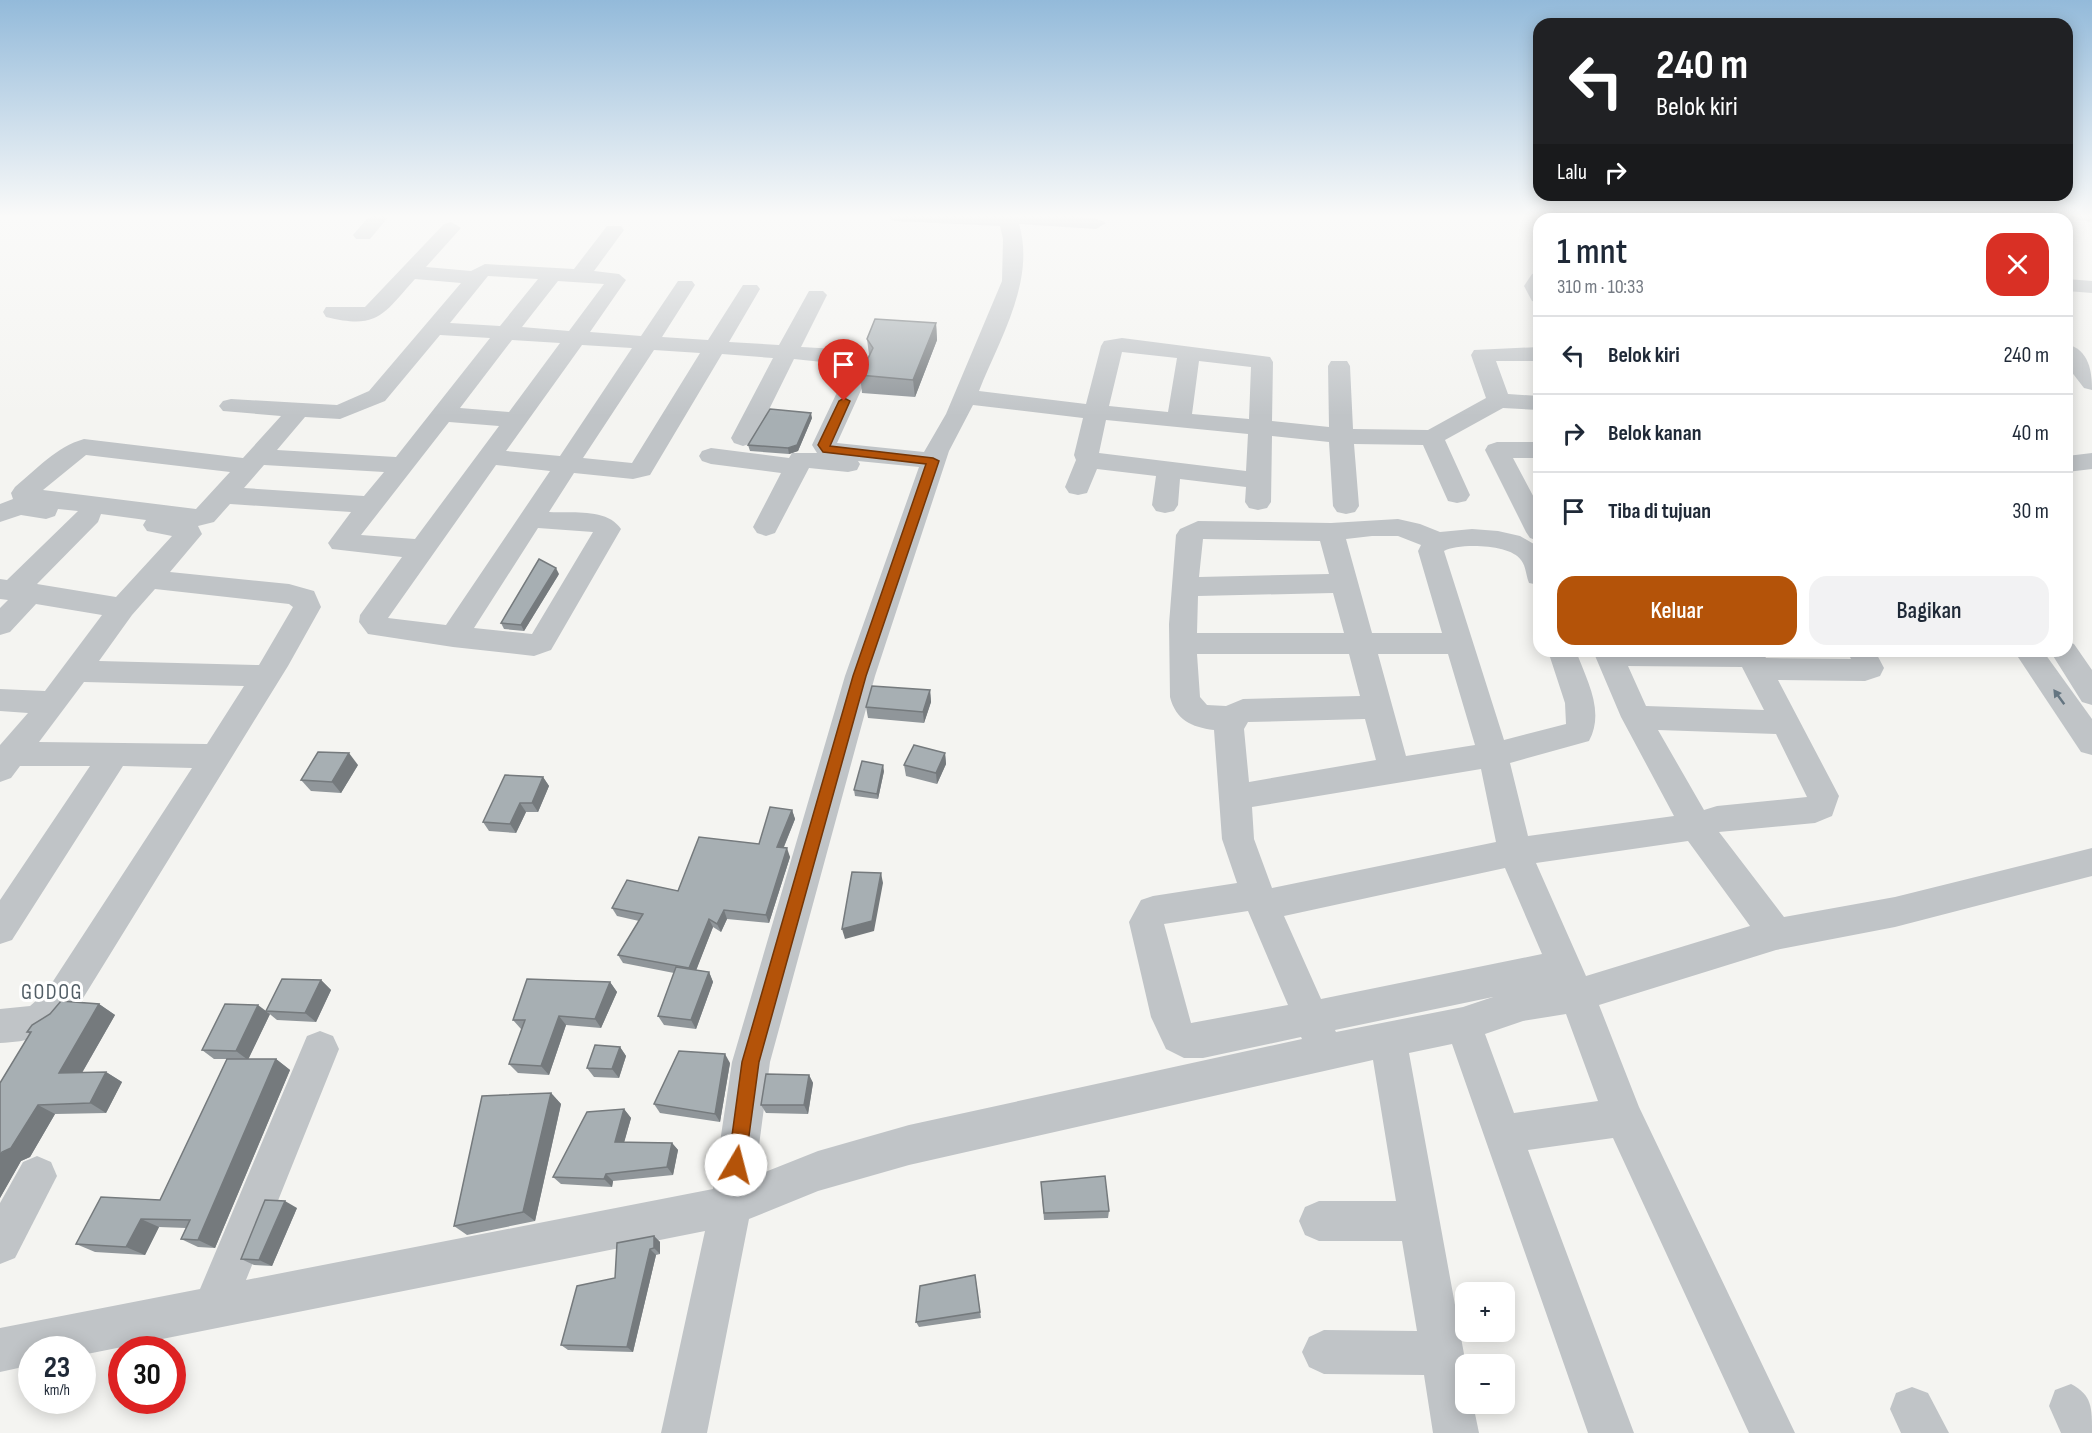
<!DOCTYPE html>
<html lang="id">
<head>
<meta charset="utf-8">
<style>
	body { margin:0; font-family:"Sofia Sans Condensed",sans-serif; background:#f2f2f3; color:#1f2937; height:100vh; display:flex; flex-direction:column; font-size:22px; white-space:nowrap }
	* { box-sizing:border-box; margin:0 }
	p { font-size:20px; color:#747a83 }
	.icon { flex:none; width:33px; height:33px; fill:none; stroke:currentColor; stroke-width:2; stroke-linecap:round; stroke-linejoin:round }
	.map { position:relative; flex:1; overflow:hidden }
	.sheet { position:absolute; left:1533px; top:213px; width:540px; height:444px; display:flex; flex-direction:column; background:#fff; border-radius:18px; box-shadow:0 3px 15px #0003 }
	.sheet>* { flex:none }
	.guide { position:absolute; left:1533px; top:18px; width:540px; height:183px; border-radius:18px; box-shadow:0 3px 15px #0003; background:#202124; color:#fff; overflow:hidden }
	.controls { position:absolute; left:1455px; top:1282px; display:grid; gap:12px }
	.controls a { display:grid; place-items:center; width:60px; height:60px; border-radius:12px; background:#fff; box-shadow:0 3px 15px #0003; font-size:30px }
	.speed { position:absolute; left:18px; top:1336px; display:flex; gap:12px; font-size:30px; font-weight:700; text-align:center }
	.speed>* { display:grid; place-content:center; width:78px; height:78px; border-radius:50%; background:#fff; box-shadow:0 3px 15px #0003; line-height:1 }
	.speed small { font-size:15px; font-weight:400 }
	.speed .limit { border:9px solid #d22; background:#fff; color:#111 }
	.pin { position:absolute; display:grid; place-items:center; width:51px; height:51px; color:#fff; margin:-62px -26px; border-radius:50% 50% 50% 0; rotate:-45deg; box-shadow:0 0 6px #0007 }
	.pin .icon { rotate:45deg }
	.me { position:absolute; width:66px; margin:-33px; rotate:8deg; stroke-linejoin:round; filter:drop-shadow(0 0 4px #0008) }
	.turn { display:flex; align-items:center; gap:21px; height:126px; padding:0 24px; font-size:27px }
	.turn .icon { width:78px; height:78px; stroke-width:2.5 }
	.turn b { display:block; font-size:42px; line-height:51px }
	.then { display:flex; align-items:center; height:57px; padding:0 24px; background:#0003; gap:12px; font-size:22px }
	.round { display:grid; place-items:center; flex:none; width:63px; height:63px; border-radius:18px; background:#f2f2f3 }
	.head { display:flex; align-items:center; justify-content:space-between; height:102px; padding:0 24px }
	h1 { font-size:36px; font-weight:600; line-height:45px }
	.primary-button { display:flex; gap:12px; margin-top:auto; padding:12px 24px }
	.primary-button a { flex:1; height:69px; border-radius:18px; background:#b45309; color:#fff; font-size:24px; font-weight:600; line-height:69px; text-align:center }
	.primary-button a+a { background:#f2f2f3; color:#1f2937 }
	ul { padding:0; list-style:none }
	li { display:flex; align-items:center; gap:18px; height:78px; padding:0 24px; border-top:2px solid #e0e1e3 }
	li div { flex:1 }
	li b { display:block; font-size:22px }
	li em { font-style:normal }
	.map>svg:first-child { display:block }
</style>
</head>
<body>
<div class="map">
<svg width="2092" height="1433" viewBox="0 0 2092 1433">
	<rect width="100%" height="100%" fill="#f4f4f1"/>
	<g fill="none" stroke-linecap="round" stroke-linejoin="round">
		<g fill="#c0c4c7" fill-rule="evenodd">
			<path d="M370,215H390L370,239H356L353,235Z"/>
			<path d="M884,215C912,215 1097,210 1106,223L1096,229L1019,224C1036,281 999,340 979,391L1086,404L1101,346L1104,341L1122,338L1270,357L1273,362L1272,421L1329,427L1328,366L1331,361H1347L1350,366L1353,429L1428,430L1486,398L1471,355L1474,350L1539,347V361H1496L1508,394L1539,396V410L1503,408L1445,440L1470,495L1466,501L1457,503L1448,501L1423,445L1354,444L1359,506L1355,512L1346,514L1337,512L1333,506L1329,442L1272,436L1271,502L1267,508L1258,510L1249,508L1245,502L1246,487L1180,479L1178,505L1174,511L1165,513L1156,511L1152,505L1156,476L1097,469L1087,493L1078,495L1069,493L1065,487L1076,460L1074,455L1083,418L973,405L949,451L875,676L770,1062L755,1176L818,1151L909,1125L1302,1039L1301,1037L1203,1058H1184L1166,1049L1151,1017L1129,922L1141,900L1153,896L1237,883L1222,839L1214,730C1191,727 1176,720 1170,697L1169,624L1176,535L1180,529L1198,521L1331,523L1398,519L1420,524L1440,532L1472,529L1498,531L1520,536L1539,547V585L1529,583C1526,576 1526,566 1521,560C1510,544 1459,543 1444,551L1504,740L1566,724L1565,703L1548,651H1576C1587,681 1605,711 1589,741L1510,763L1528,836L1674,816L1621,717L1593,651H1762L1766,658L1851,659L1847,651H1875L1884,668L1880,676L1865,681L1778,680L1839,796L1832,816L1815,823L1719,832L1784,917L1895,897L2092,848V876L1895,927L1776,950L1599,1005L1639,1107L1795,1433H1749L1613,1138L1528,1150L1634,1433H1588L1452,1044L1409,1053L1466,1365V1404H1473L1479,1433H1433L1424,1375L1324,1374L1309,1367L1302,1352L1309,1337L1324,1330L1417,1331L1402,1241H1319L1305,1235L1299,1221L1305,1207L1319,1201H1396L1373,1060L909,1165L818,1191L749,1219L707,1433H661L705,1231L82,1355V1350H32V1365L0,1372V1328L200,1289L307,1036L320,1031L333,1036L339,1049L246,1280L713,1189L732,1062L845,676L919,467L858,461L860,464L857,470L848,472L809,468L775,533L766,536L757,533L753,527L781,473L711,464L702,461L699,456L702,451L711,448L789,458L792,453H817L812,445L850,365L794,359L755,438L752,443L743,446L734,443L731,438L773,358L722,354L650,475L633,479L574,473L549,512C571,513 608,508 621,529L551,650L534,656L453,647L368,634L359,622L360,615L402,557L332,549L328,543L351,512L230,504L214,522L198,526L202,534L170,572L289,584L314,591L321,607L288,666L72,1016C53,1036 27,1042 0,1043V1009L30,1006L46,992L192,768L123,766L12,940L0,944V900L90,766H20L11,778L0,782V745L28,713L0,711V689L45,691L102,615L36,604L10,632L0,635V608L8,600L0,599V579L7,580L78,511L58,509L55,516L46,519L21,515L0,522V504L13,499L11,493L15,487C37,469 56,447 84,439L243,458L281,416L223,411L219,406L223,401L231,399L337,405L369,391L461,283L415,279C383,314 379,330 326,317L323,312L326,307H365L444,224L451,222L461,228L426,267L471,271L485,264L574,269L607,226H621L624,230L594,271L619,274L626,280L590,332L641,336L678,281H692L695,285L662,337L708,340L743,285H757L760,289L729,342L779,345L809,291H823L827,295L801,347L855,350L863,352L873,364L837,443L924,452L946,414L1002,281L1003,239L1000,226L894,221ZM488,276L538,279L500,326L450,323ZM558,281L604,284L569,331L522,327ZM440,335L490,338L396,457L277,450L305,417L340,419L385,401ZM512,340L560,343L509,412L460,408ZM582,345L632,348L560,456L506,451ZM654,350L700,353L632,463L583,458ZM1122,352L1177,358L1168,412L1109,406ZM1199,361L1251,367L1249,419L1192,414ZM1106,420L1248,434L1246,471L1099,453ZM449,422L499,426L415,539L361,535ZM86,455L230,472L196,509L43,490ZM264,465L384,472L364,496L244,488ZM496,465L550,471L446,625L388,618ZM101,514L146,520L143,525L147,531L172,536L116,597L37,584L98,522ZM538,528L593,532L532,634L474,628ZM1372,536H1398L1421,545L1418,551L1442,633H1372L1346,539ZM1203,539L1320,541L1329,574L1199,577ZM155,589L289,604L293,607L259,665L99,661L132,615ZM1333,593L1344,633H1197L1198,596ZM1197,654H1349L1360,696L1243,699L1226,706L1207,705L1200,697ZM1378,654H1448L1475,745L1406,756ZM1628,666L1742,667L1764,710L1646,706ZM84,682L244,686L207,744L39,742ZM1365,719L1376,760L1249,782L1244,729L1248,722ZM1658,730L1776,734L1807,797L1717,806L1704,810ZM1481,769L1496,842L1272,888L1254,839L1252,807ZM1688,841L1750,926L1586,976L1536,863ZM1505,868L1542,954L1321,999L1284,916ZM1248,911L1288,1005L1191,1023L1164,924ZM1493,997L1463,1007L1336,1032L1335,1030ZM1566,1014L1598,1101L1514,1113L1485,1034L1523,1021Z"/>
			<path d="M1787,215H1807L1809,219H1789Z"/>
			<path d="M1870,215H1890L1893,219H1873Z"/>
			<path d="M1953,215H1973L1976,219H1956Z"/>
			<path d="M2071,215H2092V222L2074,219Z"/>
			<path d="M1539,272V303L1532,301L1524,286L1532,274Z"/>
			<path d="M2067,279L2092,281V293L2067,291Z"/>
			<path d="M2067,344C2089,350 2092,371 2092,390L2084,388L2067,366Z"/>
			<path d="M1497,442H1539V458H1513L1539,507V541L1530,538L1526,532L1485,450L1488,445Z"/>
			<path d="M2092,453V469L2067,472V456Z"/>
			<path d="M2067,641L2074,644L2092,670V705L2082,702L2050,651H2067Z"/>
			<path d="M2014,651H2043L2092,719V755L2081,752Z"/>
			<path d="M37,1156L51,1162L57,1176L15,1258L0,1264V1203L23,1162Z"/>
			<path d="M2071,1384C2092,1395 2092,1407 2092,1433H2061L2049,1406L2055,1390Z"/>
			<path d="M1912,1387L1928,1393L1949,1433H1901L1890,1409L1896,1393Z"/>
		</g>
	</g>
	<g fill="#90969a">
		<path d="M936,323L937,340L915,397L862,393L860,375L869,355L867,339Z"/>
		<path d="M812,418L798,451L789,454L750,451L748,445Z"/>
		<path d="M559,574L524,631L504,629L501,623Z"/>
		<path d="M930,690L931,702L924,723L868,718L866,707Z"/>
		<path d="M945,753L946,764L937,784L906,776L904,765Z"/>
		<path d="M358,765L341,793L311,791L301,780Z"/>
		<path d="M884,771L878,799L855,796L854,790Z"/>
		<path d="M543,777L549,786L538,812H526L516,833L489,831L483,822Z"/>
		<path d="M792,810L795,819L784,847L790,857L769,923L727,919L721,932L713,927L696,970L709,972L713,982L696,1029L664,1025L658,1016L674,973L623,963L618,955L639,921L617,916L612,908L678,891L759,844Z"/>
		<path d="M321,980L331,990L316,1022L277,1020L266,1011Z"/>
		<path d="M610,982L617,992L601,1028L566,1025L549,1075L518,1073L509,1064L522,1029H521L513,1020Z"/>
		<path d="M99,1004L115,1015L82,1073L106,1072L122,1082L106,1113L55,1114L30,1157L21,1161L0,1198V1083L30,1034L27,1032Z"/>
		<path d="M270,1014L248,1059H276L290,1070L215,1248L198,1247L181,1239L186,1228L159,1227L145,1255L95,1252L76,1244L160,1200L227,1059H214L202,1050Z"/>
		<path d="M620,1047L626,1056L619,1078L594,1077L587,1068Z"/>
		<path d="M730,1063L720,1122L660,1113L654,1104Z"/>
		<path d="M809,1075L813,1083L808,1114L766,1113L761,1105Z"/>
		<path d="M551,1093L561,1104L535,1221L467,1235L454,1226Z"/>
		<path d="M624,1109L631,1118L624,1142L672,1143L678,1150L673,1175L613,1181L612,1187L561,1184L553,1177Z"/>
		<path d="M1041,1182L1109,1211L1108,1218L1044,1220Z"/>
		<path d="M297,1208L272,1266L254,1265L241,1259Z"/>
		<path d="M654,1236L660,1242V1254L656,1255L633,1352L568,1350L561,1345Z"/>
		<path d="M976,1281L981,1318L919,1327L916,1322Z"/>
	</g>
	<g fill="#757a7d">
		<path d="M936,323L937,340L915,397L913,380Z"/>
		<path d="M811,413L812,418L798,451L789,454L788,448Z"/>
		<path d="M556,568L559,574L524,631L521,625Z"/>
		<path d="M930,690L931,702L924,723L923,712Z"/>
		<path d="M349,753L358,765L341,793L332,782Z"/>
		<path d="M945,753L946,764L937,784L936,773Z"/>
		<path d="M883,765L884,771L878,799L877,794Z"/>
		<path d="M543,777L549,786L538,812L532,803Z"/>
		<path d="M520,803L526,812L516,833L510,824Z"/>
		<path d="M792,810L795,819L780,856L777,847Z"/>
		<path d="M787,848L790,857L769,923L766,915Z"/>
		<path d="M881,873L883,883L874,931L845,939L842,929Z"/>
		<path d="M724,910L727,919L721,932L717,924Z"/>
		<path d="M709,919L713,927L694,976L689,968Z"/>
		<path d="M709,972L713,982L696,1029L691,1020Z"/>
		<path d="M321,980L331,990L316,1022L305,1013Z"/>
		<path d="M610,982L617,992L601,1028L595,1019Z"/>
		<path d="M99,1004L115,1015L76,1083L59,1073Z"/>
		<path d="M258,1005L270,1014L248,1060L236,1051Z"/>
		<path d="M559,1016L566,1025L549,1075L541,1066Z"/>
		<path d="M620,1047L626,1056L619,1078L612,1069Z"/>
		<path d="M725,1054L730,1063L720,1122L715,1114Z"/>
		<path d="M276,1059L290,1070L215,1248L198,1240Z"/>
		<path d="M106,1072L122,1082L106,1113L90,1103Z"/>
		<path d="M809,1075L813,1083L808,1114L804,1105Z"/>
		<path d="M551,1093L561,1104L535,1221L523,1212Z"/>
		<path d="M38,1105L55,1114L30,1157L21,1161L0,1198V1156Z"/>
		<path d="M624,1109L631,1118L622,1150L615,1142Z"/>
		<path d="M672,1143L678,1150L673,1175L667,1167Z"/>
		<path d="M606,1174L613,1181L612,1187L604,1179Z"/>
		<path d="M285,1201L297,1208L272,1266L259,1260Z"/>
		<path d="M141,1219L159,1227L145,1255L126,1247Z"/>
		<path d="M654,1236L660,1242V1254L654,1248Z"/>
		<path d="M650,1249L656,1255L633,1352L627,1347Z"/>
	</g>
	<g fill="#a7afb3" stroke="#757a7d" stroke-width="1.5">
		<path d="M875,319L936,323L913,380L860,375L873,348L867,339Z"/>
		<path d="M770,409L811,413L797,445L788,448L748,445Z"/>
		<path d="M539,559L556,568L521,625L501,623Z"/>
		<path d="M872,686L930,690L923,712L866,707Z"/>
		<path d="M914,745L945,753L936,773L904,765Z"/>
		<path d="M318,752L349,753L332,782L301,780Z"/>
		<path d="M862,761L883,765L877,794L854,790Z"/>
		<path d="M505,775L543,777L532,803H520L510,824L483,822Z"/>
		<path d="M770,807L792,810L777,847L787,848L766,915L724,910L717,924L709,919L689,968L618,955L643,914L612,908L627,880L678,891L699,837L759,844Z"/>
		<path d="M852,872L881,873L872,921L842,929Z"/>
		<path d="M676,967L709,972L691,1020L658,1016Z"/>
		<path d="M282,979L321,980L305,1013L266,1011Z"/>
		<path d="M527,979L610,982L595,1019L559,1016L541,1066L509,1064L525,1020H513Z"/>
		<path d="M61,1001L99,1004L59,1073L106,1072L90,1103L38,1105L11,1148L2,1152L0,1156V1083L31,1032H27L32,1025L50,1014Z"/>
		<path d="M225,1004L258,1005L236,1051L202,1050Z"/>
		<path d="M595,1045L620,1047L612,1069L587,1068Z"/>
		<path d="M679,1051L725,1054L715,1114L654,1104Z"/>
		<path d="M227,1059H276L198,1240L181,1239L190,1220L141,1219L126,1247L76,1244L101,1197L160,1200Z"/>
		<path d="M766,1074L809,1075L804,1105H761Z"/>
		<path d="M551,1093L523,1212L454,1226L482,1096Z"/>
		<path d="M624,1109L615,1142L672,1143L667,1167L606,1174L604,1179L553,1177L587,1112Z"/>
		<path d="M1105,1176L1109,1211L1044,1213L1041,1182Z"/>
		<path d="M265,1200L285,1201L259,1260L241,1259Z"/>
		<path d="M654,1236V1248L650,1249L627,1347L561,1345L577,1286L615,1278L617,1243Z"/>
		<path d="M975,1275L980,1312L916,1322L920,1286Z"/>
	</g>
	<defs><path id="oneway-solid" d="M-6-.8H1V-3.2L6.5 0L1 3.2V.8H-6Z" transform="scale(1.5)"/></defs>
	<use fill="#647581" href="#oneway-solid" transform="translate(2059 697) rotate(-126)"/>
	<linearGradient id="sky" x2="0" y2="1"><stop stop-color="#93bada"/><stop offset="0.52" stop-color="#fafaf9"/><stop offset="1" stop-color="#fafaf9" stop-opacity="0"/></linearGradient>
	<rect width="2092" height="416" fill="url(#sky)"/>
	<path fill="#b45309" stroke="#753606" stroke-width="1.5" d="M844,398L850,401L830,446L933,458L939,461L866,676L759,1062L745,1165L743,1171L736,1174L730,1171L728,1165L742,1062L853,676L926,464L823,452L818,445L839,401Z"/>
	<g text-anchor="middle" stroke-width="6" stroke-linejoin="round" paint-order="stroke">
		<g font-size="22" letter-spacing="1.5" fill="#525e66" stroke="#fff">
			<text x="52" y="999">GODOG</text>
		</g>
	</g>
</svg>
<div class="controls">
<a>+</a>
<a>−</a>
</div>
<div class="speed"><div>23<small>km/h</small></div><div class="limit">30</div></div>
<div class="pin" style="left:844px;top:401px;background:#d93025"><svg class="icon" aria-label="arrive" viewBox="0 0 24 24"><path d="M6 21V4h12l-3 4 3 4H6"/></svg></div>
<svg class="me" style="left:736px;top:1165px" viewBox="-20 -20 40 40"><circle r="19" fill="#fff"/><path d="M0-13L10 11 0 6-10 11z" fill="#b45309"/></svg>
<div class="guide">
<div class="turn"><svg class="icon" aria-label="left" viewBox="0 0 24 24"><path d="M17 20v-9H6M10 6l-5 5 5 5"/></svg><div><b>240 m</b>Belok kiri</div></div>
<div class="then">Lalu<svg class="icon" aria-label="right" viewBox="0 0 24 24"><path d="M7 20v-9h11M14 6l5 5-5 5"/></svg></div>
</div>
<section class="sheet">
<div class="head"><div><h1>1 mnt</h1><p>310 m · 10:33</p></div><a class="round" style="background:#d93025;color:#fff"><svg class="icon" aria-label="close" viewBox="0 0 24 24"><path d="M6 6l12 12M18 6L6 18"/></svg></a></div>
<ul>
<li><svg class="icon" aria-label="left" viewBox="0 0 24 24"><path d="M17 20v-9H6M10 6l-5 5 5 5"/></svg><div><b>Belok kiri</b></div><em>240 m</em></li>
<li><svg class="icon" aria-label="right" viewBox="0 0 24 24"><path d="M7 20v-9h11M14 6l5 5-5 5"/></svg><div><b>Belok kanan</b></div><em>40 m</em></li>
<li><svg class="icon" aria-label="arrive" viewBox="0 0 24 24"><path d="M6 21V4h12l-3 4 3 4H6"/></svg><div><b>Tiba di tujuan</b></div><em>30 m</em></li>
</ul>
<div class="primary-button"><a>Keluar</a><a>Bagikan</a></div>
</section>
</div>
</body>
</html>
